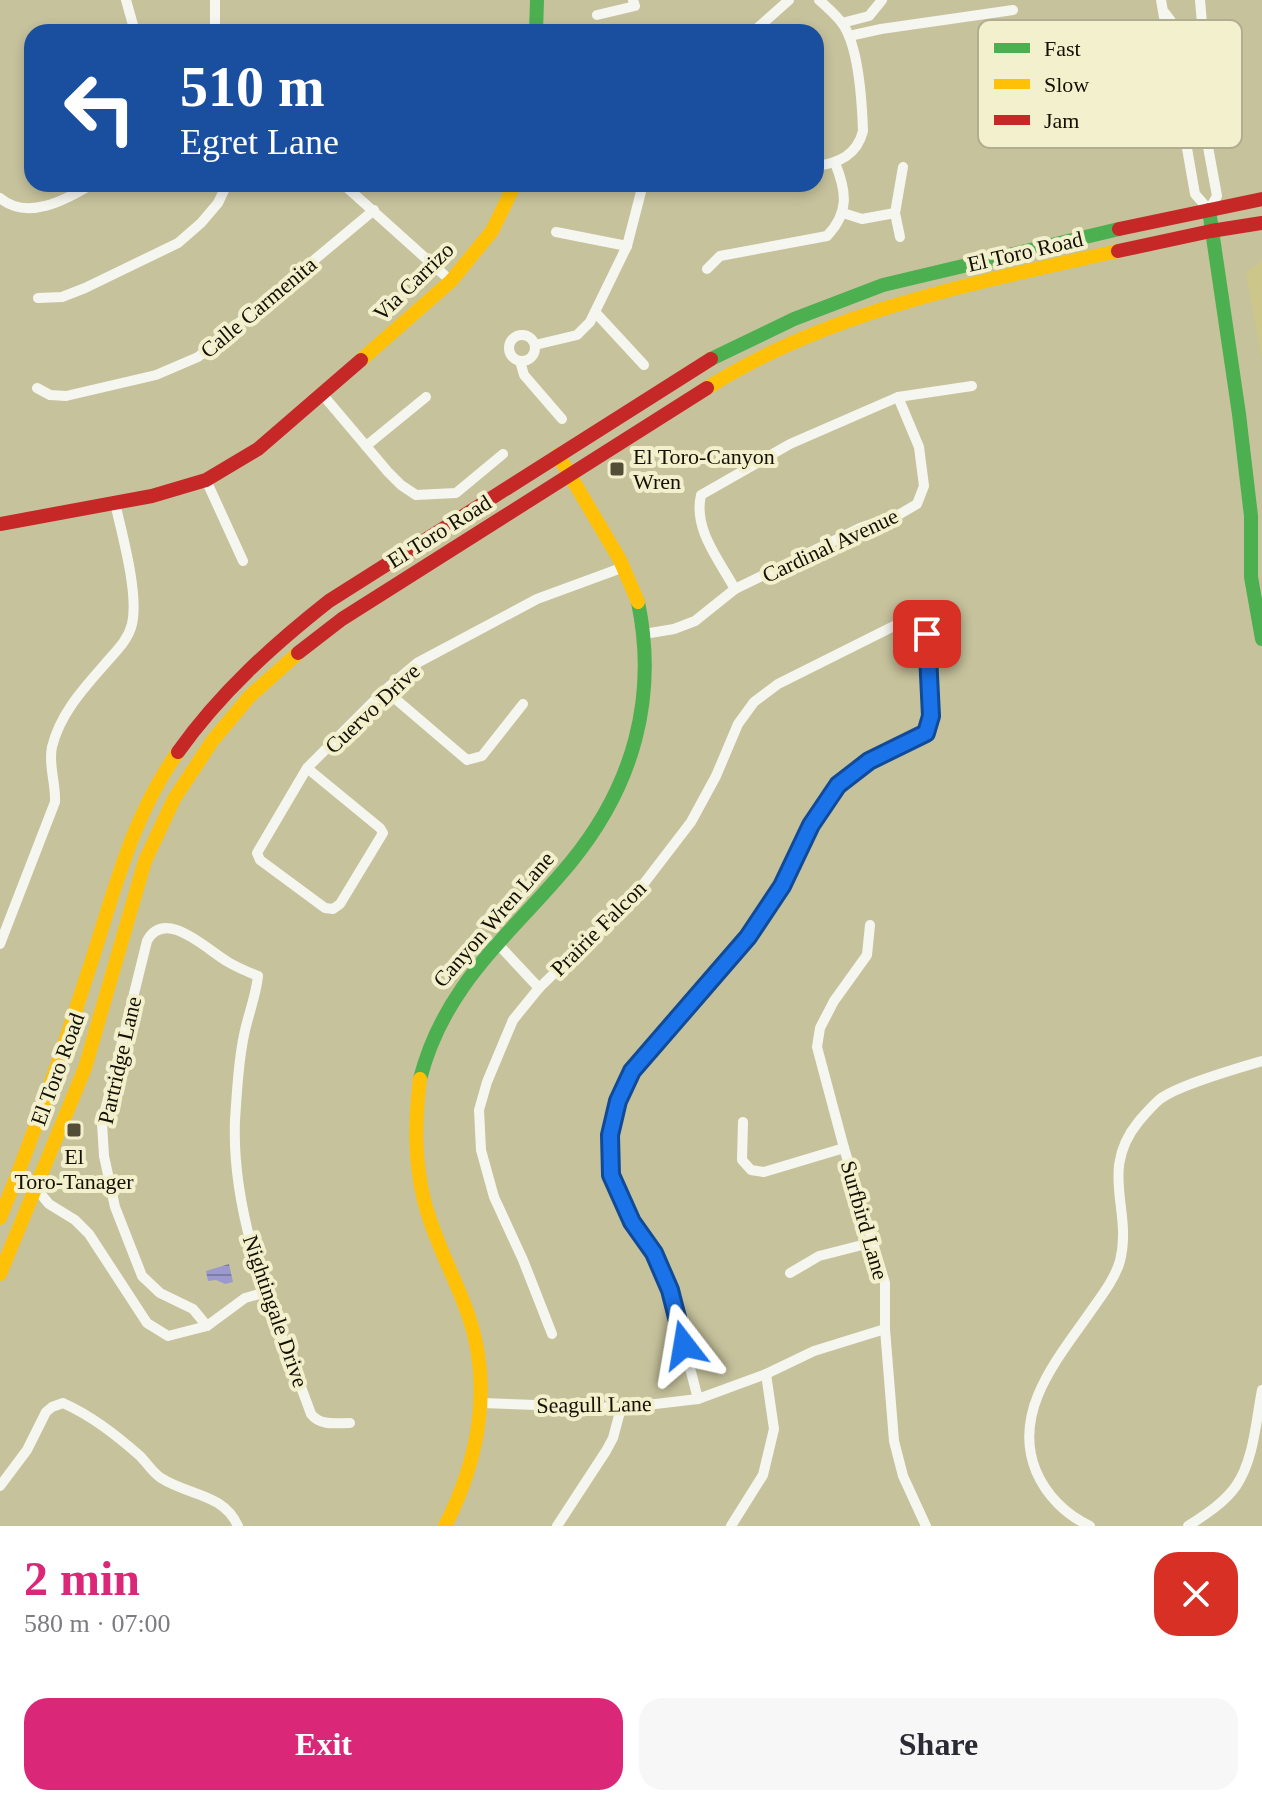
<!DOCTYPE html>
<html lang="en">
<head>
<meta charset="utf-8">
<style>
	body { margin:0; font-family:"Times New Roman",serif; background:#f7f7f7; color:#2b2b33; height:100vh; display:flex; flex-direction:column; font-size:30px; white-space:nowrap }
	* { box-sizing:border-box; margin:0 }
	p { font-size:26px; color:#7c7c81 }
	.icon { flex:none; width:44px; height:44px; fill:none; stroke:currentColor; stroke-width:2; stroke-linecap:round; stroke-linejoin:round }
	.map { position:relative; height:1526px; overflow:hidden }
	.details { display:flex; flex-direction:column; background:#fff; flex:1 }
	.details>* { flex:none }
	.guide { position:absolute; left:24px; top:24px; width:800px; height:168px; border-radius:24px; box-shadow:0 4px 12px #0003; background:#1a4fa0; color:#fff; overflow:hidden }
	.pin { position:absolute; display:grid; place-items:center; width:68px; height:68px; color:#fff; margin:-34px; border-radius:16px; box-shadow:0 4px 12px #0006 }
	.me { position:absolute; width:88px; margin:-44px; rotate:346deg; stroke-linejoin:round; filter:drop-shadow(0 0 6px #0008) }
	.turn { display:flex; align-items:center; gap:28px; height:168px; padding:0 24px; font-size:36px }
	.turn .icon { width:104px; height:104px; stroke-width:2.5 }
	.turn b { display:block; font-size:56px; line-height:68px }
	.round { display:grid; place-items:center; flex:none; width:84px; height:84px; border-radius:24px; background:#f7f7f7 }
	.head { display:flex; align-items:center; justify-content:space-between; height:136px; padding:0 24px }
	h1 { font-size:48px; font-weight:800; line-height:60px; color:#db2777 }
	.button { display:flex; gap:16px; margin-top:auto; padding:16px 24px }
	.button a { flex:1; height:92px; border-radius:24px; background:#db2777; color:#fff; font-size:32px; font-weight:800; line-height:92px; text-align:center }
	.button a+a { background:#f7f7f7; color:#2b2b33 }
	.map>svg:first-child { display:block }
</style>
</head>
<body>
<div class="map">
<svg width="1262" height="1526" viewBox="0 0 1262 1526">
	<defs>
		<pattern id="water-rules" width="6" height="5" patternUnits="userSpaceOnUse" patternTransform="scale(2)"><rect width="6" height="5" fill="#9c99ce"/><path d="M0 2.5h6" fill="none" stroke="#7e7ba5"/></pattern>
	</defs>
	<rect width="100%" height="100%" fill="#c6c29c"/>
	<path fill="#cdc68a" d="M1262,260V361L1246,273Z"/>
	<path fill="url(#water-rules)" d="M229,1264L233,1282L225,1284L216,1280L208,1281L206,1271Z"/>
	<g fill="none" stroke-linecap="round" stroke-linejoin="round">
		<g stroke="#f6f6f0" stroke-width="10">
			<path d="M126,0L135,32"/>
			<path d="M215,0V32"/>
			<path d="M1161,0L1195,194L1209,210L1217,196L1191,54L1202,23L1200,0"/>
			<path d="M1165,13L1179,32L1196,38"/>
			<path d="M597,15L635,6L633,0"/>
			<path d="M842,23L869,16L882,0"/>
			<path d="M753,32L789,0"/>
			<path d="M849,36L881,29L1013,10"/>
			<path d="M816,166C839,163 857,155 863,131C862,102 859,46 842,23C836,15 827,7 819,0"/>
			<path d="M343,184L451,281"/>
			<path d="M0,198C27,221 66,200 92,184"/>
			<path d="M843,213L862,219L895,213"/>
			<path d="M556,232L627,246"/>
			<path d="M900,237L895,213L903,167"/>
			<path d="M707,269L720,256L827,236C849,213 847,192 835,163"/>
			<path d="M38,298L62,297L85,288L178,243L201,223L218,203L227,184"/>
			<path d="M595,312L644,365"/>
			<circle cx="522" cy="348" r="13"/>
			<path d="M535,345L577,335L590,322L627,246L643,184"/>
			<path d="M520,361L524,375L562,419"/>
			<path d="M37,388L50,395L66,396L156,375L198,357L374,210"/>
			<path d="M322,394L388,472L401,485L416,495L456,493L503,454"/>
			<path d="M366,446L426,397"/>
			<path d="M206,480L243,561"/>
			<path d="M735,589C719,560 693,529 701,495L790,444L898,397L972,386"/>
			<path d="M644,634L674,629L695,621L735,589L860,528L900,514L917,504L924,486L919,447L898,397"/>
			<path d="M385,690L467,760L482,756L523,704"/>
			<path d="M307,768L380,828L383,833L340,904L333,909L325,908L260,860L257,853L307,768L385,690L417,663L537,599L624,567"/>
			<path d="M870,925L867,955L834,1001L820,1028L817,1047L844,1148L885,1283V1329L894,1441L903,1476L926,1526"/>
			<path d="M496,942L539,988"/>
			<path d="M0,944L55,802C56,783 48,765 52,747C60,714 83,689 105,664C115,652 128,641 132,624C139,594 122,534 115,503"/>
			<path d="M743,1122L742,1160L751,1170L764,1172L844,1148"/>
			<path d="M17,1180L35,1187L49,1204L75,1220L89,1234L147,1323L168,1336L207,1326L245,1298L266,1292"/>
			<path d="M790,1273L819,1256L874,1242"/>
			<path d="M207,1326L193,1309L160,1293L142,1276L115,1207L104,1156L102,1123L147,941C165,907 207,950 228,962C238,968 248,972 258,976C256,996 248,1015 244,1035C238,1063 237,1092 235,1120C231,1223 277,1320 311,1414C320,1426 336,1423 350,1423"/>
			<path d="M552,1334L523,1260L494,1197L481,1150L479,1110L487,1082L513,1020L539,988L635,895L691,822L716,776L738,724L754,702L778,684L894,626L916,623L927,634L931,716L926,733L869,761L838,785L811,825L782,886L748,937L632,1071L618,1101L610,1135L611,1175L632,1222L654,1253L670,1290L698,1399"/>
			<path d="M481,1403L621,1408L698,1399L766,1374L814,1351L885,1329"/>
			<path d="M0,1486L27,1450L46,1412L52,1407L63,1403C92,1416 116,1435 140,1456C147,1463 153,1473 161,1478C189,1496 223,1493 238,1526"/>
			<path d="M557,1526L606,1451L613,1438L621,1408"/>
			<path d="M731,1526L763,1475L774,1429L766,1374"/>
			<path d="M1090,1526C1066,1515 1046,1495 1036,1471C1011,1410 1060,1356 1093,1308C1103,1294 1115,1278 1120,1261C1133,1209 1098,1171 1139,1121C1145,1114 1153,1105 1160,1099C1178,1085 1238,1068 1262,1061"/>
			<path d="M1188,1526C1205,1515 1224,1503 1236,1486C1254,1460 1256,1420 1262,1390"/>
		</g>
		<g stroke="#4caf50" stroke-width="14">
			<path d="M536,32L537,0"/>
			<path d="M1209,210L1239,414L1251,516V577L1262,639"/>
			<path d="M711,359L794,319L883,285L1119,229"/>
			<path d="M420,1079C445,982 511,935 571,862C633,786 658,698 638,602"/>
		</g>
		<g stroke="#ffc107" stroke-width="14">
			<path d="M361,360L451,281L492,231L515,184"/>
			<path d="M707,388C830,310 979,282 1118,251"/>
			<path d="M558,455L620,560L638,602"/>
			<path d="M420,1079C415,1120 414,1159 424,1200C434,1240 454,1275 468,1314C493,1385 479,1460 445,1526"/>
			<path d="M0,1218C35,1134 64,1047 92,960C115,888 133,815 178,752"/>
			<path d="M0,1274L85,1068L145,861L174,799L213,740L250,696L298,653"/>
		</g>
		<g stroke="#c62828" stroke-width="14">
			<path d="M1119,229L1262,199"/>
			<path d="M1118,251L1211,231L1262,223"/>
			<path d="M0,524L152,496L206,480L258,449L361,360"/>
			<path d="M298,653L342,619L707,388"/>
			<path d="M178,752C220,693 272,646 329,601L711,359"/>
		</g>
	</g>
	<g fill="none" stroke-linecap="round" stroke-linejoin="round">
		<defs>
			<path id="route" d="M684,1345L670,1290L654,1253L632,1222L611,1175L610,1135L618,1101L632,1071L748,937L782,886L811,825L838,785L869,761L926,733L931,716L927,634"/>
		</defs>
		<use href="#route" stroke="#114b97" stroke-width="20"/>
		<use href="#route" stroke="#1a73e8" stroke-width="14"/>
	</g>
	<g fill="#524e37" stroke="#f3f0ce" stroke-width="3">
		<rect x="609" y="461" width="16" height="16" rx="4"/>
		<rect x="66" y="1122" width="16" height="16" rx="4"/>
	</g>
	<g text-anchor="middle" stroke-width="8" stroke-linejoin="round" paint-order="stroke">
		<g font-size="22" fill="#141000" stroke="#f3f0ce">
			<text transform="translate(1025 251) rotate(-13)" y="8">El Toro Road</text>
			<text transform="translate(413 281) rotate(-44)" y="8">Via Carrizo</text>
			<text transform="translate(258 307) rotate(-40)" y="8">Calle Carmenita</text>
			<text transform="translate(439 531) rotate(-32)" y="8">El Toro Road</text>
			<text transform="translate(830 545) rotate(-25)" y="8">Cardinal Avenue</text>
			<text transform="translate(372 708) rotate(-43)" y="8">Cuervo Drive</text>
			<text transform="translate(493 919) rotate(-49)" y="8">Canyon Wren Lane</text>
			<text transform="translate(598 928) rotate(-45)" y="8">Prairie Falcon</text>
			<text transform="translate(119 1060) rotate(-77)" y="8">Partridge Lane</text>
			<text transform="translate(57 1069) rotate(-70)" y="8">El Toro Road</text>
			<text transform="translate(865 1220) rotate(74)" y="8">Surfbird Lane</text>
			<text transform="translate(276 1311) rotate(71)" y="8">Nightingale Drive</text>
			<text transform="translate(594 1404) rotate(-1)" y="8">Seagull Lane</text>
		</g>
		<g font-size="22" fill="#141000" stroke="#f3f0ce" text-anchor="start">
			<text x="633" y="464">El Toro-Canyon<tspan x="633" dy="25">Wren</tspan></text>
			<text x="74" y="1164" text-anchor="middle">El<tspan x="74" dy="25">Toro-Tanager</tspan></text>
		</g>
	</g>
	<rect x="978" y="20" width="264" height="128" rx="12" fill="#f3f0ce" stroke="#b0ad90" stroke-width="2"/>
	<rect x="994" y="43" width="36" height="10" fill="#4caf50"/>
	<rect x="994" y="79" width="36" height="10" fill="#ffc107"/>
	<rect x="994" y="115" width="36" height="10" fill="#c62828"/>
	<g font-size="22" fill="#141000">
		<text x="1044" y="56">Fast</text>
		<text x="1044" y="92">Slow</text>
		<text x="1044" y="128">Jam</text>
	</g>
</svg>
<div class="pin" style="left:927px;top:634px;background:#d93025"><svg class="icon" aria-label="arrive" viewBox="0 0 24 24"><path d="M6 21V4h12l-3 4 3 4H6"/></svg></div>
<svg class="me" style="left:684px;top:1345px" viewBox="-20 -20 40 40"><path d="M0-17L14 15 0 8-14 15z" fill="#1a73e8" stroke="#fff" stroke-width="4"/></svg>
<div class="guide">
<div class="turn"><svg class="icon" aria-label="left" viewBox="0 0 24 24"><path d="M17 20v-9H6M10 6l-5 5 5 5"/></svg><div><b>510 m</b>Egret Lane</div></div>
</div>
</div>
<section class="details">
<div class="head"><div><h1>2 min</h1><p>580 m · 07:00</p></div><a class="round" style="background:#d93025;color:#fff"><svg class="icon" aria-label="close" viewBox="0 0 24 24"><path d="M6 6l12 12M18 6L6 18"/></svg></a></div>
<div class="button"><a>Exit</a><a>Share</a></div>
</section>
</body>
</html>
